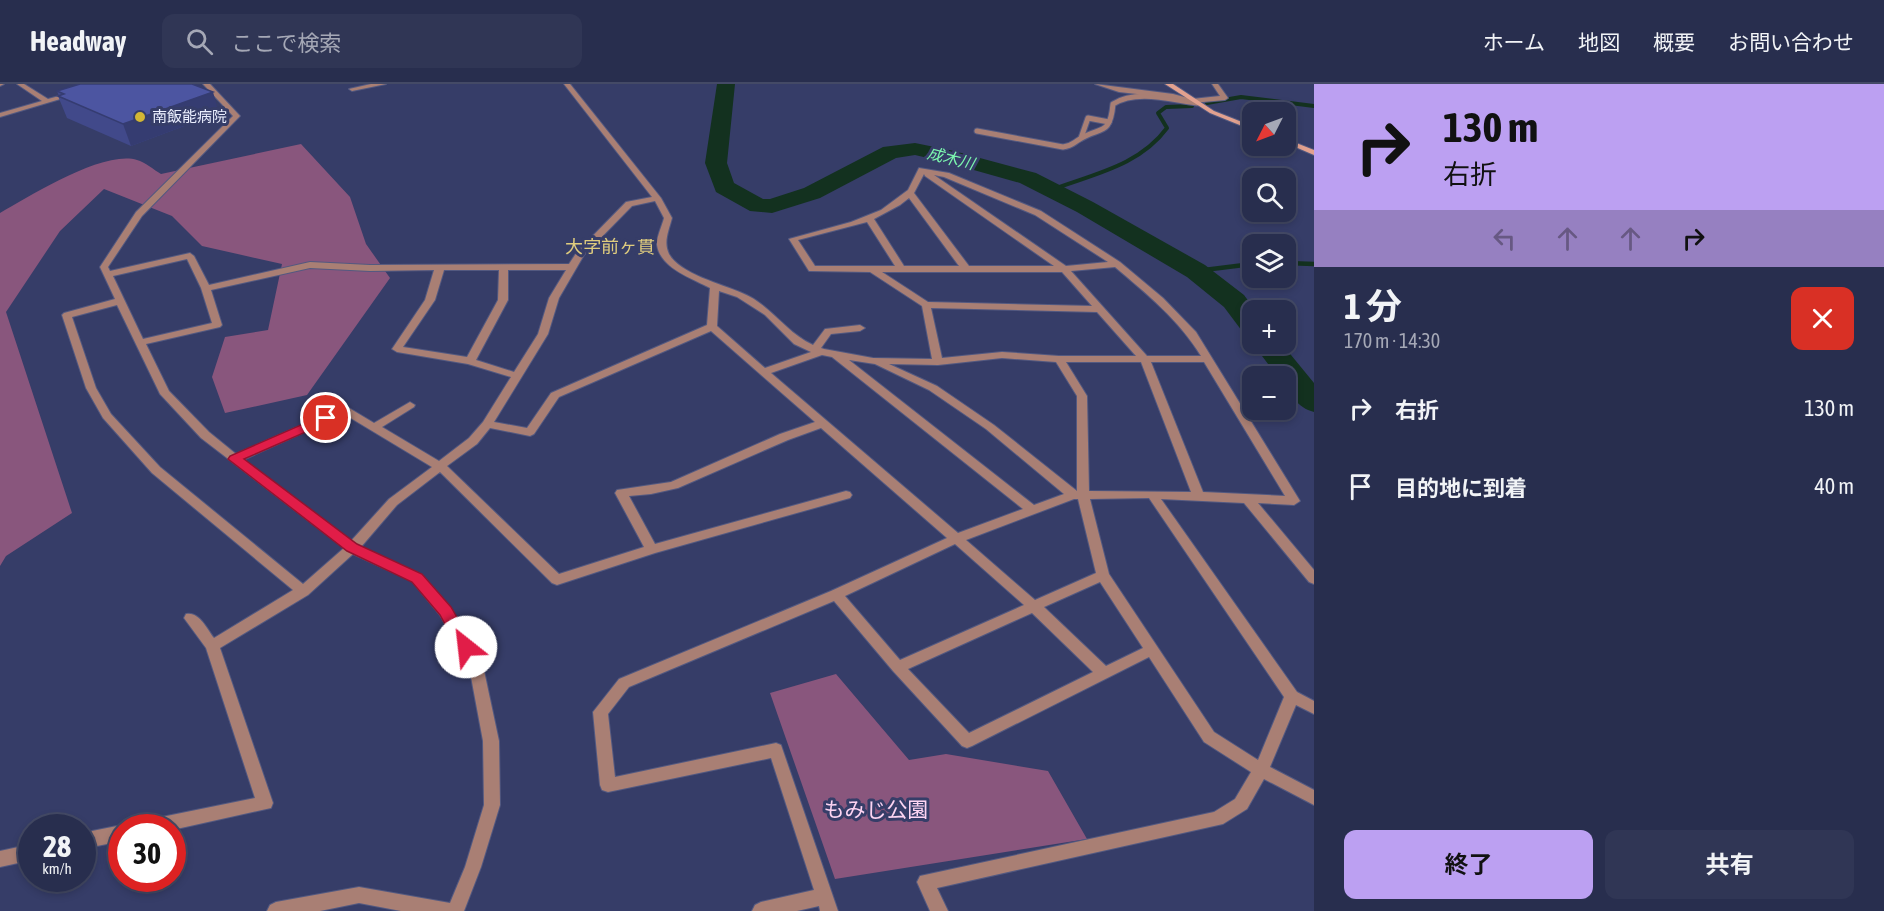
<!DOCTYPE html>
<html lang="ja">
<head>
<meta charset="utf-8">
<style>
	body { margin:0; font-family:"Asap Condensed","Noto Sans JP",sans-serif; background:#303655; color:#f1f3f6; height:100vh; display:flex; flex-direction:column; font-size:22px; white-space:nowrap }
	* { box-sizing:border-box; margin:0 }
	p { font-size:20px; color:#a5a8b6 }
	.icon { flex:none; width:33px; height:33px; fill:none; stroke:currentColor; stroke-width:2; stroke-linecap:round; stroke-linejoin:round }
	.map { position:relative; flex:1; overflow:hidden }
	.sheet { display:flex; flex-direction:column; background:#282e4e; width:570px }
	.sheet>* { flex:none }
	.guide { background:#bca0f2; color:#111; overflow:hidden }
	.needle { width:39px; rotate:228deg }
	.fabs { position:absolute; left:1242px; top:18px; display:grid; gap:12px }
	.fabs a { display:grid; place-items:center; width:54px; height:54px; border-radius:12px; background:#282e4e; box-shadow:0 3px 9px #0003,0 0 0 2px #444a66; font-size:30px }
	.speed { position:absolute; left:18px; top:730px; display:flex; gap:12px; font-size:30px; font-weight:700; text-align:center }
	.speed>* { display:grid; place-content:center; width:78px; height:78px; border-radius:50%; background:#282e4e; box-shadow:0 3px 9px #0003,0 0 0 2px #444a66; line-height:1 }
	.speed small { font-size:15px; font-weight:400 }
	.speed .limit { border:9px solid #d22; background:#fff; color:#111 }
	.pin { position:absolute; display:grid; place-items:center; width:51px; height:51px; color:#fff; margin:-26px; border:3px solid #fff; border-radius:50%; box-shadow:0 2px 6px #0007 }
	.me { position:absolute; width:66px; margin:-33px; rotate:331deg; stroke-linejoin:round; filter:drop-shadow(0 0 4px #0008) }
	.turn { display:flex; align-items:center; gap:21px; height:126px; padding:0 30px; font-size:27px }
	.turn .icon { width:78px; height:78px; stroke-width:2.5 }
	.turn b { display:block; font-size:42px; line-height:51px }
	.lanes { display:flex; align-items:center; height:57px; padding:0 30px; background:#0003; justify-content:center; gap:30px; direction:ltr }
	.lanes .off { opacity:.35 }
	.round { display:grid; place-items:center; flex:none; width:63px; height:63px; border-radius:12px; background:#303655 }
	.headline { display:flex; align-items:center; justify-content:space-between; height:102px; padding:0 30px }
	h1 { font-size:36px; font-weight:700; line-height:45px }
	.primary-button { display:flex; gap:12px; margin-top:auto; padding:12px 30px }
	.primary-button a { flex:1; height:69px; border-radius:12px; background:#bca0f2; color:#111; font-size:24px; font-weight:700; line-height:69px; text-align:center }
	.primary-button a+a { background:#303655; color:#f1f3f6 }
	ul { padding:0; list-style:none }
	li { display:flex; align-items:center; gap:18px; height:78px; padding:0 30px }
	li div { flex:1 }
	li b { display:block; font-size:22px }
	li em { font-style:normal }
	header { display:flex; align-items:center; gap:36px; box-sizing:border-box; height:84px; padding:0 30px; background:#282e4e; border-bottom:2px solid #444a66 }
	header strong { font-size:28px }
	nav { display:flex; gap:33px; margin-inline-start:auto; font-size:21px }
	.search { width:420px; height:54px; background:#303655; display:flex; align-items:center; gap:15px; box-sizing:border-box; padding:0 21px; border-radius:12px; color:#a5a8b6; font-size:22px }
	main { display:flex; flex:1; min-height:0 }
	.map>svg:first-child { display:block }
</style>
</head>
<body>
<header>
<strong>Headway</strong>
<div class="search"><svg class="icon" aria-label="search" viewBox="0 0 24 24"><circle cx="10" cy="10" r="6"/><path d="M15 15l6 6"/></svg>ここで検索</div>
<nav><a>ホーム</a><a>地図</a><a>概要</a><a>お問い合わせ</a></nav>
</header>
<main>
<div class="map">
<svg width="1314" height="827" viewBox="0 0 1314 827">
	<rect width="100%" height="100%" fill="#363d68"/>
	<g fill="#89567d">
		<path d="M301,60L350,113L366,160L390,194L307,311L225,329L212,293L225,253L268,246L282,180L202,162L172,132L104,105L60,147L6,228L72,429L6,472L0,482V129C30,112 103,66 137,76C145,78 154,86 161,90Z"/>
		<path d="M836,590L909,676L946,670L1048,687L1087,755L835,795L770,609Z"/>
	</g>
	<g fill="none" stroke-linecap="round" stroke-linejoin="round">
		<g stroke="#13311f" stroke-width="4">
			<path d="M1207,19L1241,13L1314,22"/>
			<path d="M1051,106C1093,90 1139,82 1167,44L1158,29L1166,23L1192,22"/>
		</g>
		<g stroke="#13311f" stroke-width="4.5">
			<path d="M1286,179L1314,180"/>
			<path d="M1196,187L1252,180"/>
		</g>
		<g fill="#13311f" fill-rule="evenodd">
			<path d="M717,0H735L727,79L734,99L763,115H770L804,104L883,63L915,59L954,67L1036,89L1093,118L1205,181L1244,211L1255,226H1252V249L1242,247L1224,223L1187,193L1077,128L1020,99L949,79L915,71L896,74L820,114L772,129L750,127L716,108L705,79Z"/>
			<path d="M1253,260H1282L1314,299V328C1298,324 1286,309 1286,292H1277Z"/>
		</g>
		<defs>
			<g id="service">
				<path d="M977,47L1063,63C1072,62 1073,59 1080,55C1100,42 1110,53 1113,20C1137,5 1171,16 1197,19"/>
				<path d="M1081,54L1088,34L1109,38"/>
			</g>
			<g id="minor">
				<path d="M0,0H4L0,2Z"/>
				<path d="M17,0H24L48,15L74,8L77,10L0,33V29L42,17Z"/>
				<path d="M203,0H210L240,32L142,132L108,183L110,187L190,169L194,172L209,201L310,178L370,181L569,180L577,168L626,118L652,113L564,0H570L661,114L672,134C669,146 663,158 669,170C680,190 722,200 742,209C770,220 786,249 813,261L825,245L860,241L865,244L860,247L831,250L821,264L824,265L873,274L932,275L922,222L870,188L809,187L789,155L851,138L881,126L908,106L919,84L949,89L1041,127L1120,178L1163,214L1196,248L1300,417L1294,421L1258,419L1314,486V500L1309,498L1244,419L1161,415L1297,608L1314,617V630L1296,621L1270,683L1314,706V721L1264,695L1247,725L1223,740L937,804L948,827H930L917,798L920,792L1214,728L1235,715L1251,688L1204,658L1149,573L972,662L967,664L962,662L893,587L834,517L629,603L608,630L615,693L776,659L781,661L838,827H820L819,822L797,827H752L755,821L761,818L814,806L771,674L608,708L602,706L600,701L593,628L619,595L831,507L947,454L821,344L788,356L678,404L651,410L629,412L655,460L846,407L850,408L852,411L850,414L655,469L557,501L552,499L440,388L397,421L361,463L422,491L450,523L483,582L499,657L500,721L481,783L464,827H401L359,819L320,827H267L270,821L276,818L359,803L450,819L465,783L484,721L483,657L469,582L440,531L412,497L353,470L308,511L220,564L273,719L271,724L172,746V744H139L141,739L147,736L255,714L206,564L184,534L186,530C199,527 207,545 214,554L293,506L152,389L103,334L86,304L62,231L64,229L115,215L100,183L136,128L233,32ZM924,90L925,92L1054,182H969L914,109ZM934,91L944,93L1035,131L1108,178L1066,182ZM909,114L959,182H904L874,135L900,121ZM655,117L664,134C662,142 656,154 657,161C660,184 693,195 710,204L707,241L551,309L527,344L494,338L548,250L559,214L584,171L632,122ZM867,138L895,182H815L798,156ZM187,175L201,204L212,239L143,255L113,192ZM1115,183C1147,210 1179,236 1201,272H1147L1071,187ZM310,184L370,187L434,186L425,216L392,265L397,268L468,280L511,293L483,338L469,354L439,377L382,343L414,323L415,321L410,318L374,339L349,324H341L236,370L209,348L169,307L146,260L220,243L222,241L211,206ZM444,186H499L498,216L467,273L403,263L435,216ZM508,186H566L549,214L538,250L514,288L476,276L508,216ZM882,188H1062L1092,222L928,218ZM719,207L737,213L765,231L794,260L811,268L765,284L717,242ZM117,221L160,310L201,354L344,464L303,500L160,383L111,330L96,304L72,233ZM931,224L1097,228L1136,272H1059L1002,268L942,274ZM711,247L815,338L780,350L671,398L617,406L615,409L644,463L559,490L447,382L477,360L490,344L530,352L534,350L559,313ZM822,271L832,273L1023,425L958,449L771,289ZM1002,274L1056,278L1077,312V407L994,341L937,302L889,280L938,281ZM849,276L875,280L929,306L986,345L1064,410L1034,421ZM1066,278H1141L1191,408L1089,407L1087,312ZM1151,278H1204L1285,412L1203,408ZM344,330L432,383L389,415L351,457L243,376ZM1149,414L1284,613L1258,676L1214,648L1109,490L1090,415ZM1074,415H1078L1096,489L1035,516L966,456ZM955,460L1024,521L900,576L845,512ZM1100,498L1143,564L1106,582L1044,523ZM1032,529L1093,588L969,649L908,585Z"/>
				<path d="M371,0H386L352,7L349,5Z"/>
				<path d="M1095,0L1173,10L1192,15L1220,12L1212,0H1218L1228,14L1225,16L1192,19L1173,14L1119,8Z"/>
				<path d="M122,741L128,744H122V757L82,765V749Z"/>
				<path d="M32,760V776L0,783V767Z"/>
			</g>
			<g id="secondary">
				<path d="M1165,0H1173L1214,27L1252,42V46L1210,29Z"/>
				<path d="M1286,55L1314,66V71L1286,59Z"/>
			</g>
		</defs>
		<use href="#service" stroke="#535980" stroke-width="7"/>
		<use href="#minor" stroke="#535980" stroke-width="2"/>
		<use href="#secondary" stroke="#535980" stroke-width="2"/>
		<use href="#service" stroke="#a97f74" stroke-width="5"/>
		<use href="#minor" fill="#a97f74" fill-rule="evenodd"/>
		<use href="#secondary" fill="#e2a18f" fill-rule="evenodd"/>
	</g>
	<path fill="#41498a" d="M57,7L219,29L131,62L67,34L58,12H59Z"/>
	<path fill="#353c71" d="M213,8L219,29L131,62L123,40Z"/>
	<path fill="#4c55a1" stroke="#353c71" stroke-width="1.5" d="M80,0H192L213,8L123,40L58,12L64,10L57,7Z"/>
	<path fill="#e11d48" stroke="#92132f" stroke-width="1.5" d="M326,330L331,332L333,334L331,337L244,375L357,460L422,490L451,523L474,563L471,568L466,570L460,568L440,531L412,498L347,467L228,375L230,372Z"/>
	<circle fill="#d3b635" stroke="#363d68" stroke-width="2" cx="140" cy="33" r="6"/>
	<g text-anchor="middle" stroke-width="6" stroke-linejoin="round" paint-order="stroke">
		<g font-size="15" fill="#eaeefe" stroke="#363d68" text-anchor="start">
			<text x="152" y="38">南飯能病院</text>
		</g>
		<g font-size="16" font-style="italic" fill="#7cf7ae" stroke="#363d68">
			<text transform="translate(951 74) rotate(14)" y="6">成木川</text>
		</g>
		<g font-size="18" fill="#dfcc7e" stroke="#363d68">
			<text x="610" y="169">大字前ヶ貫</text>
		</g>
		<g font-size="21" fill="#fdd4f2" stroke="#363d68">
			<text x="876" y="733">もみじ公園</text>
		</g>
	</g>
</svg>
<div class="fabs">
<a><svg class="needle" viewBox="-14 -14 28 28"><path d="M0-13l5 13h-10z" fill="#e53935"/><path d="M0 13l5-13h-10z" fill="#a5a8b6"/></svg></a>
<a><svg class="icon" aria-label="search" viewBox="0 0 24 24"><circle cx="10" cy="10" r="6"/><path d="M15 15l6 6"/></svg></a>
<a><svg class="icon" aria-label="layers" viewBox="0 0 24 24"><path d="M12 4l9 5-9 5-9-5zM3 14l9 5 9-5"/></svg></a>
<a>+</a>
<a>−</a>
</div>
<div class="speed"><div>28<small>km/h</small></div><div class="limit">30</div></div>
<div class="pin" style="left:326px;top:334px;background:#d93025"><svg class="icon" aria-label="arrive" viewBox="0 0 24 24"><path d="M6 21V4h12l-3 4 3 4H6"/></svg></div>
<svg class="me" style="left:466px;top:563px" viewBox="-20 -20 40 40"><circle r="19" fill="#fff"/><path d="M0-13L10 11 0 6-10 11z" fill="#e11d48"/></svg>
</div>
<section class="sheet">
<div class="guide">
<div class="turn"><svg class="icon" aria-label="right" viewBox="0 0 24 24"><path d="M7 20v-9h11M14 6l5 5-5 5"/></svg><div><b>130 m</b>右折</div></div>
<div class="lanes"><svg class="icon off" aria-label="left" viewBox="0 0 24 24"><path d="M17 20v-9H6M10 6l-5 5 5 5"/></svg><svg class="icon off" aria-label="ahead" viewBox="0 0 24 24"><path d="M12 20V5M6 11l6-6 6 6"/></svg><svg class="icon off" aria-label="ahead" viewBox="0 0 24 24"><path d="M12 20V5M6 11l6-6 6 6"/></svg><svg class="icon" aria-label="right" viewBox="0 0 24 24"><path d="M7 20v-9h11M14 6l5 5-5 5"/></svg></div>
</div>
<div class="headline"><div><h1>1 分</h1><p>170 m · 14:30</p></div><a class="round" style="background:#d93025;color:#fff"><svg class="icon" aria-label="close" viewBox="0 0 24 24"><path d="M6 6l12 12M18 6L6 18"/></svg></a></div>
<ul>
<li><svg class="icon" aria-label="right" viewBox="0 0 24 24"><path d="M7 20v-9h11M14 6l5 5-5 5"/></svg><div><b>右折</b></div><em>130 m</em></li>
<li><svg class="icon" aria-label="arrive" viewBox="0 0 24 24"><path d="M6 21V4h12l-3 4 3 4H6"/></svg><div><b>目的地に到着</b></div><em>40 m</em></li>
</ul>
<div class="primary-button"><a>終了</a><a>共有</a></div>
</section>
</main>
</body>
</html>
